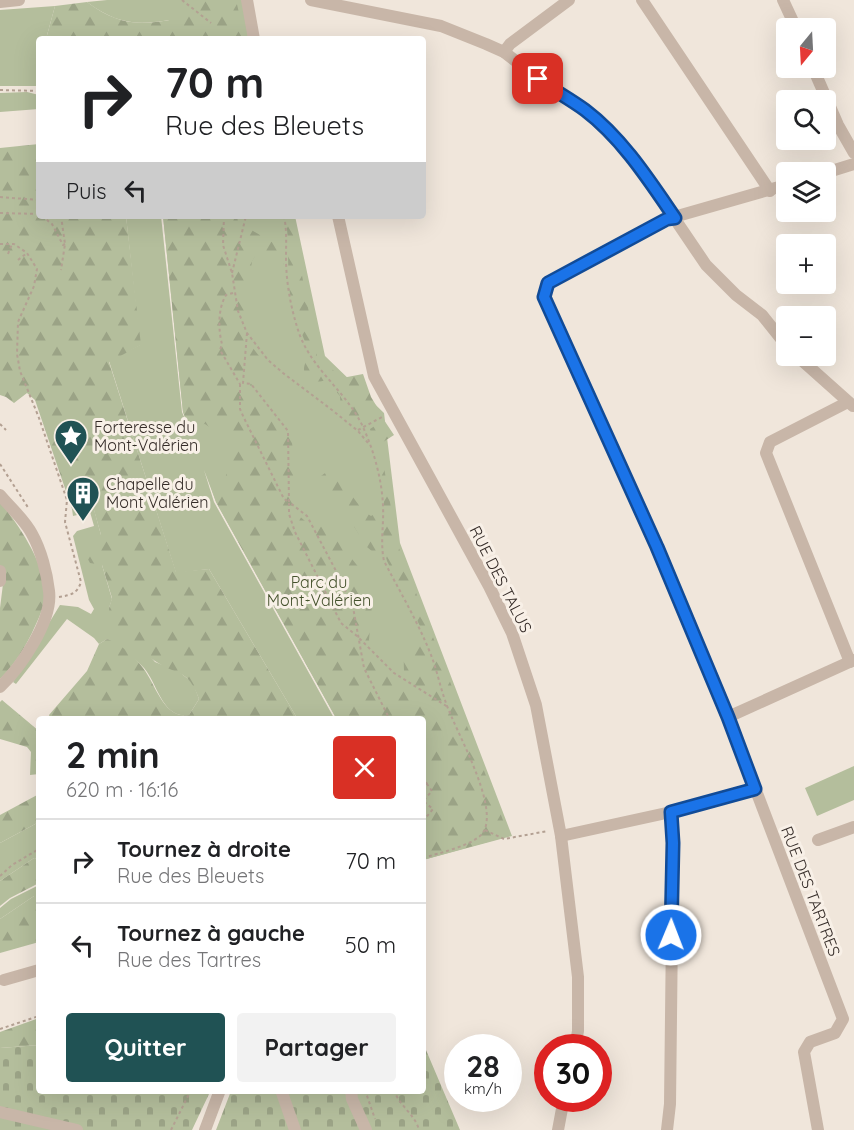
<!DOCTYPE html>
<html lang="fr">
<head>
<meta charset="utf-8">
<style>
	body { margin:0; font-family:Quicksand,sans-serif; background:#f2f2f2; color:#202124; height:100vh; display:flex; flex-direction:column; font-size:22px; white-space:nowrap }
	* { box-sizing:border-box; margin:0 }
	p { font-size:20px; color:#757577 }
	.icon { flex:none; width:33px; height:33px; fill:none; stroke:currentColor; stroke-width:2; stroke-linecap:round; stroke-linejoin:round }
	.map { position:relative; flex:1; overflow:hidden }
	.side { position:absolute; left:36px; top:716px; width:390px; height:378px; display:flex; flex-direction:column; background:#fff; border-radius:6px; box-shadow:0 6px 24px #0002 }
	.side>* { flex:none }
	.banner { position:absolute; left:36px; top:36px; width:390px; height:183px; border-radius:6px; box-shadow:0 6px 24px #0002; background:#fff; color:#202124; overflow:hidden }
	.needle { width:39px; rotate:198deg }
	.buttons { position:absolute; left:776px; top:18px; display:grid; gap:12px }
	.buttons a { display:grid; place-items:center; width:60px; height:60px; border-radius:6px; background:#fff; box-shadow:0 6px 24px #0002; font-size:30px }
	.speed { position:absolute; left:444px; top:1034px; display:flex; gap:12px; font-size:30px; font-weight:700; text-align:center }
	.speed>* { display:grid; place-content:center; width:78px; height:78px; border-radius:50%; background:#fff; box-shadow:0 6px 24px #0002; line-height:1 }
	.speed small { font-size:15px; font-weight:400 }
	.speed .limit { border:9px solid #d22; background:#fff; color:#111 }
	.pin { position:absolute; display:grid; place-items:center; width:51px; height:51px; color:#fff; margin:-26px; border-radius:12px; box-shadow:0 3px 9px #0006 }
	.me { position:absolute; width:66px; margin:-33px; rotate:1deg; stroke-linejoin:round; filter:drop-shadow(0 0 4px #0008) }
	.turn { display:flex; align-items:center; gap:21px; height:126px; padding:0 30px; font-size:27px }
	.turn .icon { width:78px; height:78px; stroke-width:2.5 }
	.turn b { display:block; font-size:42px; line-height:51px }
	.then { display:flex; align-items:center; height:57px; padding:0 30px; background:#0003; gap:12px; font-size:22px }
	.round { display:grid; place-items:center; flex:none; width:63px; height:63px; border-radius:6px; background:#f2f2f2 }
	.overview { display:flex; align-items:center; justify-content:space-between; height:102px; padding:0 30px }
	h1 { font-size:36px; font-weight:800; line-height:45px }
	.action { display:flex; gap:12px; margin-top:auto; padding:12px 30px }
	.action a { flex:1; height:69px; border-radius:6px; background:#205254; color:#fff; font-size:24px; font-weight:800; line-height:69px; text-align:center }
	.action a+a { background:#f2f2f2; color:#202124 }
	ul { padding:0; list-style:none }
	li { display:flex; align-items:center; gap:18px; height:84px; padding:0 30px; border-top:2px solid #e0e0e0 }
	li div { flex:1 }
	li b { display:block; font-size:22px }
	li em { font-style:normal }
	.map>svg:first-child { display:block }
</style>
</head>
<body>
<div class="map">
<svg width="854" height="1130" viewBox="0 0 854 1130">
	<defs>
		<pattern id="forest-firs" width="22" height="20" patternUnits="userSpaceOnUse" patternTransform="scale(1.5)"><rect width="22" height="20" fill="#b4be9c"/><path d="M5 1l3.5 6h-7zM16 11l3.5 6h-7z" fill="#9ba386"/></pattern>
		<pattern id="cemetery-stones" width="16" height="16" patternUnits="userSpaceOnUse" patternTransform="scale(1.5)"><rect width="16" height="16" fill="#b4be9c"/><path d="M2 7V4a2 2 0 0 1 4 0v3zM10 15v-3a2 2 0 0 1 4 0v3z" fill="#9ba386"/></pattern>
	</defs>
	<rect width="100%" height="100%" fill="#f0e6db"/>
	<g fill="#b4be9c">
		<path d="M107,0H247L255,39H163L169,20C135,26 115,23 87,2Z"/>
		<path d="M55,6L46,39H39V91L37,86H0V10Z"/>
		<path d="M27,92L39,95V109L0,112V93Z"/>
		<path d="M126,216H161L182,412L190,431L183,412L163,216H295L325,356L384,413L400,543L512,836L423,860V718H336L216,502L204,470L214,502L334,718H297L209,569L176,573L109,361L140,345Z"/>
		<path d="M92,502L101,535L102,565L112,599L109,608L155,662L178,671L193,683L199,699L189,715C162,719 158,684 144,668C134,657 119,648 107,639L99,644L94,638L67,619L16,684L13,682L60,605L78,607L91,614L94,609L89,600L73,536L77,531L94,526L90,512L73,516L72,509Z"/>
		<path d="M854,766V800L817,816L805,788Z"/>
		<path d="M39,822V859L34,858L0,881V843Z"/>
		<path d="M37,886L39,896H34L0,919V908L11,899Z"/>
	</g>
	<g fill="url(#forest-firs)">
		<path d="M183,0H236L245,39H46L55,6L87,2C118,25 138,26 176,19Z"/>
		<path d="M39,144V216H126L141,345L109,362L176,572L209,569L297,718H50L49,715L87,671L99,644L107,639C121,644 134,656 143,668C156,684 163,719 189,715L199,699C188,668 177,676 155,661C138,650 124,633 110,619L109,608L112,598L102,565L90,563L83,550L101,535L92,503L72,509L35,400L27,393L14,403L6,397L0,395V148Z"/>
		<path d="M163,216H237L238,222L282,248L284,264L277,266L272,262L255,256L252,261L242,334L259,356L251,370L248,379L272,416L292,439L296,513L305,521L328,529L360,569L372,605L369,640L375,659L404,683C405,658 398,646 422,630L387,561L383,545L384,491L370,429L384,420L394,435L380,444L397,543L509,836L423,860V718H336L216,502L208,479L214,477L216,481L219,482L225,479L234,447V444L205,424L199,425L197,428L198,432L192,435L183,412Z"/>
		<path d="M285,216H291L317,356L342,378L363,374L371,397L382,415L357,427L341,413L340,396L326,380C305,387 297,369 311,355C301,333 292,311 289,287C287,263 290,239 285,216Z"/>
		<path d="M332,468C347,483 353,504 371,516L378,512L380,558L367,547L348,517L329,501L322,485L321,476Z"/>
		<path d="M0,502C19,525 47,566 45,598C43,610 37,622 32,633C23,651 14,665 0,679V608L4,576L0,565Z"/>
		<path d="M2,700L39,731V774L30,775L31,752L27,747L0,739V702Z"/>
		<path d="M39,794V822L0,843V815Z"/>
		<path d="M34,858L39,859V883L10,898L0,906V881Z"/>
		<path d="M34,896H39V942L0,953V919Z"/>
		<path d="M39,1018V1045L0,1048V1032Z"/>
	</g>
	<g fill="url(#cemetery-stones)">
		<path d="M423,1043L460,1130H216L231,1091L423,1090Z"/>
		<path d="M39,1045V1090L210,1091L209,1094L192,1130H0V1048Z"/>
	</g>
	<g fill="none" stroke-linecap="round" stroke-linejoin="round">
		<g stroke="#b3a092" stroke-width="2" stroke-dasharray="3 3" stroke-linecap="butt">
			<path d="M182,0L211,23"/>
			<path d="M0,90L39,91"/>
			<path d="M0,197L39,200"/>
			<path d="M0,213L39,214"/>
			<path d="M42,216L52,224L63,245L65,244"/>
			<path d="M61,216L65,244L61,270"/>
			<path d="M224,216L223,245L232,273L238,311L247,333L268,360L283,373L332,410L358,431L368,443"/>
			<path d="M284,216C287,230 286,243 286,257C286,283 291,309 299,333C312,370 347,392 363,427C374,451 382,480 383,506C384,525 380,542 384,561C400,592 418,622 431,655C437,670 440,687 446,703C456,732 498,803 484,831C477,845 438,853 423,858"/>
			<path d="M0,244H14L27,253L37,269L34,286L18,322L17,354L20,371L39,418L67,500L65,522L81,582C77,594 71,595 59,597"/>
			<path d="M8,254L12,244"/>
			<path d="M18,260L27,253"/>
			<path d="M232,273L246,216"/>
			<path d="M233,293L226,295C218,308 218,329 222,344L220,350L240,384"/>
			<path d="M247,333L243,383L251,384L288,431L289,502L307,516L335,569L353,607L364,668L389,718"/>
			<path d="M240,384V409L244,418L284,499L289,502V514L295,532L341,623L357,636L394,673L448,707"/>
			<path d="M0,424L6,430"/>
			<path d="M358,430L382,417"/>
			<path d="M0,464L29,509"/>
			<path d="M423,777L427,784L423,793"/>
			<path d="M423,821L433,809L423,801L432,791L427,784"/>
			<path d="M485,830L504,839L548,831"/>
			<path d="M0,876L12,865L39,849"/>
			<path d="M0,1029L39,1016"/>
			<path d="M365,1090L375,1119"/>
			<path d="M394,1090C399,1106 415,1114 419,1130"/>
			<path d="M171,1130L191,1090"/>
		</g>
		<g stroke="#c8b6a8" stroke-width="12">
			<path d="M247,0L254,39"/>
			<path d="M311,0L441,26L486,44L504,52L556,92L586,111L618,142L639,166L706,265L736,295L762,315L786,345"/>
			<path d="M642,0L770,191"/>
			<path d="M783,0L796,28"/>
			<path d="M0,2L19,0"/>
			<path d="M504,52L510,44L569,0"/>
			<path d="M813,68L838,125L854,153"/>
			<path d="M825,173L854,164"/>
			<path d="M786,185L667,219L548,283L544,297L657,547L728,717L843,1019L835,1033L810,1042L804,1052L818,1130"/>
			<path d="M338,216L374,376L489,586L512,633L536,705L561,836L578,977V1031L575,1047"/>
			<path d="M797,356L853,406"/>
			<path d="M848,402L770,442L766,453L850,662"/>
			<path d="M0,495C10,507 25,520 32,534C41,550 47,573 49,591C53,621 20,668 0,687"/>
			<path d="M0,571V581"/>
			<path d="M728,717L854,660"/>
			<path d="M561,836L671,812L755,789"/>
			<path d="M818,840L854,827"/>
			<path d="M4,980L39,970"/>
			<path d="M281,1090L295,1130"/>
			<path d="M351,1090L352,1099L366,1130"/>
			<path d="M0,1112L77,1130"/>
			<path d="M205,1130L220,1090"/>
			<path d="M558,1130L564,1098"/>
			<path d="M667,1130L670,1104L673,843L671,812"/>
		</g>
	</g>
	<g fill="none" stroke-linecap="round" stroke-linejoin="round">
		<defs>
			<path id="route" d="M538,79C553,90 570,99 585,110C622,138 649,180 675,218L667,219L548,283L544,297L657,547L728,717L755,789L671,812L673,843L671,935"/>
		</defs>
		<use href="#route" stroke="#114b97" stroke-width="15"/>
		<use href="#route" stroke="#1a73e8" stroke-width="10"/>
	</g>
	<defs>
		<symbol id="sight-pin" viewBox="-11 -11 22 30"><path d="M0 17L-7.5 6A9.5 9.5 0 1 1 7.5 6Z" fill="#205254" stroke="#f8f0e7"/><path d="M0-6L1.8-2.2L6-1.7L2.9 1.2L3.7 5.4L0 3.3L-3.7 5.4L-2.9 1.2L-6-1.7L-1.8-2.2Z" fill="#fff"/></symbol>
		<symbol id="building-pin" viewBox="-11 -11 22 30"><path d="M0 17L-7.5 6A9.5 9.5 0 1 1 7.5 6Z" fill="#205254" stroke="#f8f0e7"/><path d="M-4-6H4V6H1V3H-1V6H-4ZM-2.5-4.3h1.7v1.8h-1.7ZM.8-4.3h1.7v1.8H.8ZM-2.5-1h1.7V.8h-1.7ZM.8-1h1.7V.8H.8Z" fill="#fff"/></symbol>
	</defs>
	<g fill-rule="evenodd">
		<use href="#sight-pin" x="52" y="417" width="38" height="52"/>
		<use href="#building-pin" x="64" y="474" width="38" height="52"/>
	</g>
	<g text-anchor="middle" stroke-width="6" stroke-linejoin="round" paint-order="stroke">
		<g font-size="16" fill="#352c28" stroke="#f8f0e7" text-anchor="start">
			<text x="94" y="433">Forteresse du<tspan x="94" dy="18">Mont-Valérien</tspan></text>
			<text x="106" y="490">Chapelle du<tspan x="106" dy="18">Mont Valérien</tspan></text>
		</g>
		<g font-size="16" fill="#352c28" stroke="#f8f0e7">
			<text transform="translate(501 579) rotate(63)" y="6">RUE DES TALUS</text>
			<text transform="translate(811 891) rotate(69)" y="6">RUE DES TARTRES</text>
		</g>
		<g font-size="16" fill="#45522d" stroke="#f8f0e7">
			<text x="319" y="588">Parc du<tspan x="319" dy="18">Mont-Valérien</tspan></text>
		</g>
	</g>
</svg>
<div class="buttons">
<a><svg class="needle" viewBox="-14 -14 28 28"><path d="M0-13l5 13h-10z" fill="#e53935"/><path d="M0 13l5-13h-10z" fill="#757577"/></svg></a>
<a><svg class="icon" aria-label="search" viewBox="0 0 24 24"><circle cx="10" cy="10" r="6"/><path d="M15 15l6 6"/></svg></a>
<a><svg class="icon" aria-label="layers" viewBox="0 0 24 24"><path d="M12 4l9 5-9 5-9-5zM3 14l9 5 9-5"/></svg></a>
<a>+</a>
<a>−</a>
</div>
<div class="speed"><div>28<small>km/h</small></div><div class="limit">30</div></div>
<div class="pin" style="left:538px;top:79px;background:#d93025"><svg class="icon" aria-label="arrive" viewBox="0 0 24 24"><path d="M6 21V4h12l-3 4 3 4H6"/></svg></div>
<svg class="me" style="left:671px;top:935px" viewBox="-20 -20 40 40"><circle r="17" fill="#1a73e8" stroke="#fff" stroke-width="3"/><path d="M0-11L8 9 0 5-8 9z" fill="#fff"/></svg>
<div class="banner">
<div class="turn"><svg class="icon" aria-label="right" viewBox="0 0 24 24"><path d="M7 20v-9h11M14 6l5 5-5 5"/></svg><div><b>70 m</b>Rue des Bleuets</div></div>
<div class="then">Puis<svg class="icon" aria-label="left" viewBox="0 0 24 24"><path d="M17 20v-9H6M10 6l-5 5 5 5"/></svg></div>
</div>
<section class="side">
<div class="overview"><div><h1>2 min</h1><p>620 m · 16:16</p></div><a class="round" style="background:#d93025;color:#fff"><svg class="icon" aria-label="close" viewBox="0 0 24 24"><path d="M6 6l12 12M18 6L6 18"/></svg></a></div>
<ul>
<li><svg class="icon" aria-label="right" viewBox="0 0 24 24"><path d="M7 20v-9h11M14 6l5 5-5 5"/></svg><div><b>Tournez à droite</b><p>Rue des Bleuets</p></div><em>70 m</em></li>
<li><svg class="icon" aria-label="left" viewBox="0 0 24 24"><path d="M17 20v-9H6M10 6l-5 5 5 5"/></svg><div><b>Tournez à gauche</b><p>Rue des Tartres</p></div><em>50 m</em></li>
</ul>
<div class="action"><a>Quitter</a><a>Partager</a></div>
</section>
</div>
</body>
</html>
